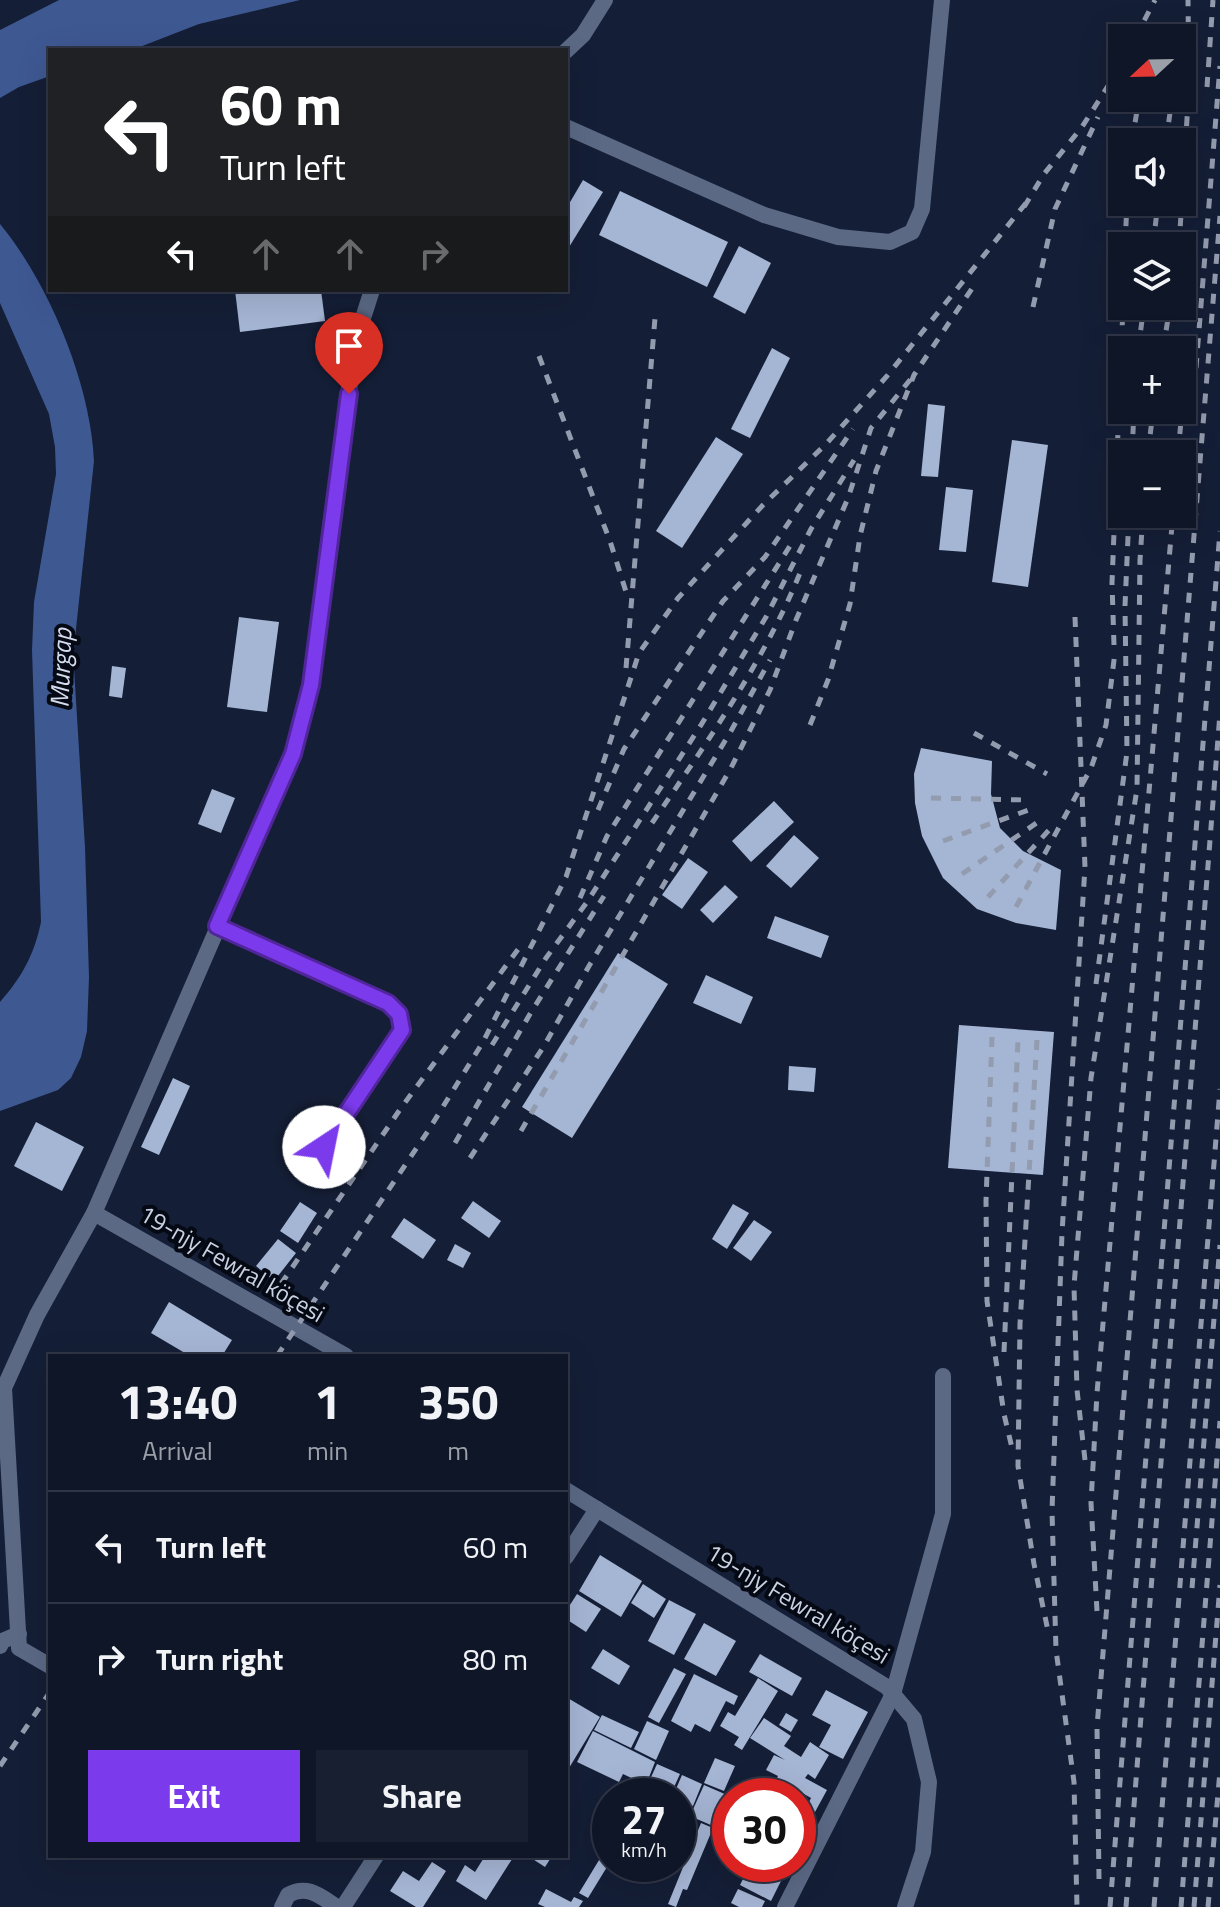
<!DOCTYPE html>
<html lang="en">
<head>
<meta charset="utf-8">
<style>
	body { margin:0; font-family:"Titillium Web",sans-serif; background:#181f30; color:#f1f3f6; height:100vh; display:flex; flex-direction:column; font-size:30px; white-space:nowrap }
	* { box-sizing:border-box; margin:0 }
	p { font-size:26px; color:#9b9fa8 }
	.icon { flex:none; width:44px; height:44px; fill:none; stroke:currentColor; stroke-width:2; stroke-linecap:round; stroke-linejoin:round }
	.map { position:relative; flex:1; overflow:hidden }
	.side { position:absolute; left:48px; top:1354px; width:520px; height:504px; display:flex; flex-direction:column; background:#0f1628; border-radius:0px; box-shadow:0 8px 32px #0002,0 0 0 2px #2f3545 }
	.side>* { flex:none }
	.hud { position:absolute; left:48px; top:48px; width:520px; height:244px; border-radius:0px; box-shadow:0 8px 32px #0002,0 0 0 2px #2f3545; background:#202124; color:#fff; overflow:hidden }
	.needle { width:52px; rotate:248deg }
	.fabs { position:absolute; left:1108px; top:24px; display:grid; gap:16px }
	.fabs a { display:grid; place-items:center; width:88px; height:88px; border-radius:0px; background:#0f1628; box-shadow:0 8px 32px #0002,0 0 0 2px #2f3545; font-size:40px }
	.speed { position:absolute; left:592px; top:1778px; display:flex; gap:16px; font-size:40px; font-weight:700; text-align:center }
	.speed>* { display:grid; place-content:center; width:104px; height:104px; border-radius:50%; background:#0f1628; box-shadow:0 8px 32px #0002,0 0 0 2px #2f3545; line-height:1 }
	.speed small { font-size:20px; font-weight:400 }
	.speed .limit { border:12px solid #d22; background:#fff; color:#111 }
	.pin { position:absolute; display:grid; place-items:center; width:68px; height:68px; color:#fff; margin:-82px -34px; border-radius:50% 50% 50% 0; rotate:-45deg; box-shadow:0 0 8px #0007 }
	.pin .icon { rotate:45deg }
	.me { position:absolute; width:88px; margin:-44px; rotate:34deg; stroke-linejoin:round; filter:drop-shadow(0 0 6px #0008) }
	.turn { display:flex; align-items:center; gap:28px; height:168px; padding:0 40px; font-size:36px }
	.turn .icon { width:104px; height:104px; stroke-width:2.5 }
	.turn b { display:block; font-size:56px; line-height:68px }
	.lanes { display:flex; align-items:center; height:76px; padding:0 40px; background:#0003; justify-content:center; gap:40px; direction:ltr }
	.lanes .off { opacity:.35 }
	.eta { display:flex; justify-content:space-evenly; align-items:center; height:136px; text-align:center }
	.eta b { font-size:48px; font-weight:700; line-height:56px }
	.button { display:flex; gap:16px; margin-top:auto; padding:16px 40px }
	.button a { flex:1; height:92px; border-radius:0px; background:#7c3aed; color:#fff; font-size:32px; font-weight:700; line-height:92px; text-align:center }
	.button a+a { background:#181f30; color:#f1f3f6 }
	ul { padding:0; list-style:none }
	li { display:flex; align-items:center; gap:24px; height:112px; padding:0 40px; border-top:2px solid #2f3545 }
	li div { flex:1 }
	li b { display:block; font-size:30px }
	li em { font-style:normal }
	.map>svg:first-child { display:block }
</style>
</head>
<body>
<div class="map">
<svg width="1220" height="1907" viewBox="0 0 1220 1907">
	<rect width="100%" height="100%" fill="#141e36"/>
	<g fill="#3e5892">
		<path d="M59,0H300L199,24L132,50H50V76L19,87L0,98V30Z"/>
		<path d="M0,224C49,283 91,385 94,461L76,629L74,668L85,847L89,977L87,1031L81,1057L71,1078L58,1090L0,1111V1002C22,977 34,955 41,922L32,650L34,602L56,474L55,447L49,414L0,303Z"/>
	</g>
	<g fill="#a5b5d4">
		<path d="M583,180L603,192L566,252V209Z"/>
		<path d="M620,191L728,242L707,287L599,235Z"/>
		<path d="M739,246L771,263L745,314L713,297Z"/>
		<path d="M235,290H321L325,321L240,332Z"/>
		<path d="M772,348L790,358L750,438L731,429Z"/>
		<path d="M928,404L945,406L938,477L921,476Z"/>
		<path d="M716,437L743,454L682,548L656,531Z"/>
		<path d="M1012,440L1048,445L1028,587L992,582Z"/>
		<path d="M946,487L973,490L966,552L939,550Z"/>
		<path d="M239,617L279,622L267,712L227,707Z"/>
		<path d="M112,666L126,668L122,698L109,696Z"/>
		<path d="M921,748L992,761L991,794L1000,828L1023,851L1061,870L1056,930L1016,923L977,909L943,878L922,836L915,803L914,774Z"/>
		<path d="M212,789L235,798L221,833L198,824Z"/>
		<path d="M774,801L794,822L751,862L732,841Z"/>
		<path d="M794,835L819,858L791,888L766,866Z"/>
		<path d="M688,858L708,872L682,909L662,895Z"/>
		<path d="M725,885L738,897L713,923L700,910Z"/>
		<path d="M775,916L829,936L821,958L767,938Z"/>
		<path d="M618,953L668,984L572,1138L522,1107Z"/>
		<path d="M706,975L753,997L741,1024L693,1003Z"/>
		<path d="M959,1025L1054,1032L1043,1175L948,1168Z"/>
		<path d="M789,1066L816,1068L814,1092L788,1090Z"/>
		<path d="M173,1078L190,1086L159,1155L141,1147Z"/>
		<path d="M36,1122L84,1147L62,1191L14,1166Z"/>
		<path d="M473,1201L501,1221L489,1238L461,1218Z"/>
		<path d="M300,1202L317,1213L298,1243L280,1231Z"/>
		<path d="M733,1204L749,1213L727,1249L712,1239Z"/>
		<path d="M404,1218L436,1240L423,1259L391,1237Z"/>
		<path d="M754,1220L772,1232L751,1261L733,1248Z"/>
		<path d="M278,1239L296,1253L274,1281L256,1266Z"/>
		<path d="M455,1244L471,1253L463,1268L447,1260Z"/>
		<path d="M169,1302L232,1340L222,1356H190L151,1333Z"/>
		<path d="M600,1555L642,1581L621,1617L579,1591Z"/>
		<path d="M643,1584L666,1599L654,1618L631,1603Z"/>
		<path d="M577,1594L601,1609L586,1632L566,1619V1611Z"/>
		<path d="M669,1600L696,1614L674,1655L648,1641Z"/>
		<path d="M704,1623L736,1641L716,1676L684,1659Z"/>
		<path d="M603,1649L630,1666L619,1685L591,1668Z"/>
		<path d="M760,1654L802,1678L792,1696L749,1672Z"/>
		<path d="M674,1668L686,1674L659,1723L648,1717Z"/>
		<path d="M694,1674L738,1696L734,1705L726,1701L710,1732L695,1724L691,1732L671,1721Z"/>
		<path d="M758,1678L778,1691L742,1750L734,1745L739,1737L720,1726L728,1712L735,1716Z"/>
		<path d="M826,1690L868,1712L843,1759L819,1747L831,1725L812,1715Z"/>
		<path d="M566,1697L600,1717L569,1768L566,1766Z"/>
		<path d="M786,1713L798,1720L791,1732L779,1725Z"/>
		<path d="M602,1715L639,1732L631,1748L594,1730Z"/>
		<path d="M764,1718L791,1736L784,1746L801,1757L810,1742L829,1755L815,1779L808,1774L805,1778L827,1790L815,1812L806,1808L811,1798L797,1790L794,1796H786L772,1788L778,1776L766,1770L774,1755L785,1760L750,1738Z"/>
		<path d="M647,1721L669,1731L656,1760L634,1749Z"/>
		<path d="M593,1731L655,1762L646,1785L623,1774L619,1782L577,1762Z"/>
		<path d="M715,1758L735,1766L724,1791L704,1783Z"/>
		<path d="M657,1764L680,1774L670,1796L643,1795Z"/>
		<path d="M682,1775L702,1784L693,1806L678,1800V1796H673Z"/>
		<path d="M704,1785L727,1795L713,1826L690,1816Z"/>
		<path d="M730,1796V1829L718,1824Z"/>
		<path d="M701,1823L713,1828L687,1890L683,1889L676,1907L668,1904Z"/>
		<path d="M607,1847L610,1849V1862L588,1898L579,1893Z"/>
		<path d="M485,1856H514L486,1900L456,1881L465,1865L475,1872Z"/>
		<path d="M528,1856H552L545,1867Z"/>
		<path d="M432,1862L446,1871L423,1907H416L390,1891L403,1871L419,1881Z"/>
		<path d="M773,1864H786L779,1877L770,1872Z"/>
		<path d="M750,1865L781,1881L771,1901L740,1885Z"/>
		<path d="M546,1889L571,1902L574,1897L583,1901L579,1907H545L538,1904Z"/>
		<path d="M738,1889L765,1901L762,1907H739L731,1903Z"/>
	</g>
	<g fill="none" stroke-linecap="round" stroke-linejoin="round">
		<g stroke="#5b6985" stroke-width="16">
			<path d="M566,51L583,35L605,0"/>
			<path d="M566,127L764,215L838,237L890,242L912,232L922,209L942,0"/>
			<path d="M217,926L388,1003L399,1014L402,1030L308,1170"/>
			<path d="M94,1213L346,1356"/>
			<path d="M566,1490L887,1687L914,1719L929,1782L923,1852L905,1907"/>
			<path d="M566,1557L597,1509"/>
			<path d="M0,1646L2,1641L19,1634"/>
			<path d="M50,1666L19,1648L4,1388L37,1315L94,1213L293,754L311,685L355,343L372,290"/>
			<path d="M282,1907L288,1895C307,1884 320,1896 337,1907"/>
			<path d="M343,1907L376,1856"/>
			<path d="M785,1907L893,1694L943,1514V1376"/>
		</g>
		<g stroke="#939bae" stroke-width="5" stroke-dasharray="10 10" stroke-linecap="butt">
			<path d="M1135,38L1155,0"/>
			<path d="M1207,87L1213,0"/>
			<path d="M1132,142L1139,98"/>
			<path d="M1166,142L1172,98"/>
			<path d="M1024,207L1044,174L1082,127L1115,75"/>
			<path d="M1125,246L1127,202"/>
			<path d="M1153,246L1158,202"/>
			<path d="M1179,246L1189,87L1188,0"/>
			<path d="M1033,307L1055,209L1098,117"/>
			<path d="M1138,350L1144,306"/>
			<path d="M1163,350L1170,306"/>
			<path d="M539,356L610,541L628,598"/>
			<path d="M1196,368L1220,66"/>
			<path d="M1182,406L1187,351"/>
			<path d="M1132,454L1134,410"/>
			<path d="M1148,454L1153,410"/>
			<path d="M1178,454L1182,410"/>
			<path d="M1075,617L1085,867L1062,1233L1052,1511L1056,1650L1074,1782L1077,1907"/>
			<path d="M1114,645L1112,583L1123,306"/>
			<path d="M626,668L655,318"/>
			<path d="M810,725L828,680L850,604L860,536L876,471L914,375L977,281"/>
			<path d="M974,733L1047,774"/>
			<path d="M931,798L1027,800"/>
			<path d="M598,810L624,749L723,601L765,557L853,429"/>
			<path d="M652,823C707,742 766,659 802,568"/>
			<path d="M943,841L1034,808"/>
			<path d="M962,874L1038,822"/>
			<path d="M988,897L1049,830"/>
			<path d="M580,898L607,836L795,538"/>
			<path d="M1016,907L1091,768L1106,725L1115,652"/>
			<path d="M1096,984L1127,752L1125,606L1129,514"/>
			<path d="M992,1037L986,1201L987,1301L1004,1414L1012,1448"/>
			<path d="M1037,1040L1020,1324L1018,1466L1034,1564L1048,1631"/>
			<path d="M492,1045L546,958L587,902L701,725L766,617L811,529L854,460"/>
			<path d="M521,1131L731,768L770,690L796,620L848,498L871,428L914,375"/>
			<path d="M455,1143L530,1014L604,896"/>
			<path d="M470,1158L544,1046L589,966L731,731L770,660"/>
			<path d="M281,1284L401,1108L522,944"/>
			<path d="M1004,1352L1018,1040"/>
			<path d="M277,1356L428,1131L483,1042L566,877L639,653L678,598L763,505L826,444L887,376L1030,198"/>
			<path d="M1085,1460L1077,1390L1074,1286L1091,1078L1137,789L1140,560L1143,514"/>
			<path d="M1192,1588L1220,1245"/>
			<path d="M1097,1611L1091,1503L1097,1393L1173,514"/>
			<path d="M0,1766L50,1692"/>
			<path d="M1099,1879L1097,1727L1220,216"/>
			<path d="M1110,1907L1220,531"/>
			<path d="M1126,1907L1220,713"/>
			<path d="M1154,1907L1220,1089"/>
			<path d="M1181,1907L1220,1421"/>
			<path d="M1194,1907L1220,1585"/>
			<path d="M1208,1907L1220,1771"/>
		</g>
	</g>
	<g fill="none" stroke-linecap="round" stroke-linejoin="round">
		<defs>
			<path id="route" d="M324,1147L402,1030L399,1014L388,1003L217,926L293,754L311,685L349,394"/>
		</defs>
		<use href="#route" stroke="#51269a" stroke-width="20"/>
		<use href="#route" stroke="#7c3aed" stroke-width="14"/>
	</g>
	<g text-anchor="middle" stroke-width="8" stroke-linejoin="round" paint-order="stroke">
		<g font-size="24" fill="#c9d1e2" stroke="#050913">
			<text transform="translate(232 1264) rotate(30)" y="8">19-njy Fewral köçesi</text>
			<text transform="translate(798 1604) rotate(31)" y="8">19-njy Fewral köçesi</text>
		</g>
		<g font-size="26" font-style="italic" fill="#d4dcee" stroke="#050913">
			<text transform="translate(61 668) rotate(-88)" y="9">Murgap</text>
		</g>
	</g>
</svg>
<div class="fabs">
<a><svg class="needle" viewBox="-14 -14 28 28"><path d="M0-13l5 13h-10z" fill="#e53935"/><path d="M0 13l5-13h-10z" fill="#9b9fa8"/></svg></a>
<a><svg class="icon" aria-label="sound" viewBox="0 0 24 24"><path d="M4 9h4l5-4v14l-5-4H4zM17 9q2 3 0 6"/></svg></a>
<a><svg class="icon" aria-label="layers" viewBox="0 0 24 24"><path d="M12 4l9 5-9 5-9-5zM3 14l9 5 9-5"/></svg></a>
<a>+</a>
<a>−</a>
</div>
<div class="speed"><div>27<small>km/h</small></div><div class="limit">30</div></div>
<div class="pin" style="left:349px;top:394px;background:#d93025"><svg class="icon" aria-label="arrive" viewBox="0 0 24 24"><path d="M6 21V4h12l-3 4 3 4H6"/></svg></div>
<svg class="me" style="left:324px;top:1147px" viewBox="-20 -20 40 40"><circle r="19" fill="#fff"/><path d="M0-13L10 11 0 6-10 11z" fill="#7c3aed"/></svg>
<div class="hud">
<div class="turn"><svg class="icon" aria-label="left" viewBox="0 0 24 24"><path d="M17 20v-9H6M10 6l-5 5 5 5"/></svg><div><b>60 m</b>Turn left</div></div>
<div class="lanes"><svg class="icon" aria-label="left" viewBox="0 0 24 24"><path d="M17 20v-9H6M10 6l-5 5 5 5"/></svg><svg class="icon off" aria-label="ahead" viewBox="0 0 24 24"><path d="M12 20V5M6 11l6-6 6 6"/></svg><svg class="icon off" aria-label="ahead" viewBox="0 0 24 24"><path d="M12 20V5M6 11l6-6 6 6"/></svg><svg class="icon off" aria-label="right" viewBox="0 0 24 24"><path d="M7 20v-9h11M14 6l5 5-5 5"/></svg></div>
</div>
<section class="side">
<div class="eta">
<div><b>13:40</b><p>Arrival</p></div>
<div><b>1</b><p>min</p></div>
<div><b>350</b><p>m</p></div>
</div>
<ul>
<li><svg class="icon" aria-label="left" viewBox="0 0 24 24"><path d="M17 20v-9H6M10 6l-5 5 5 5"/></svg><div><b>Turn left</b></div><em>60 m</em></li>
<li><svg class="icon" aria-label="right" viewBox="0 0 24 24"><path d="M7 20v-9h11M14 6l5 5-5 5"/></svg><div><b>Turn right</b></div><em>80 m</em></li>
</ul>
<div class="button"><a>Exit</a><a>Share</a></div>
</section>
</div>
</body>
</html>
